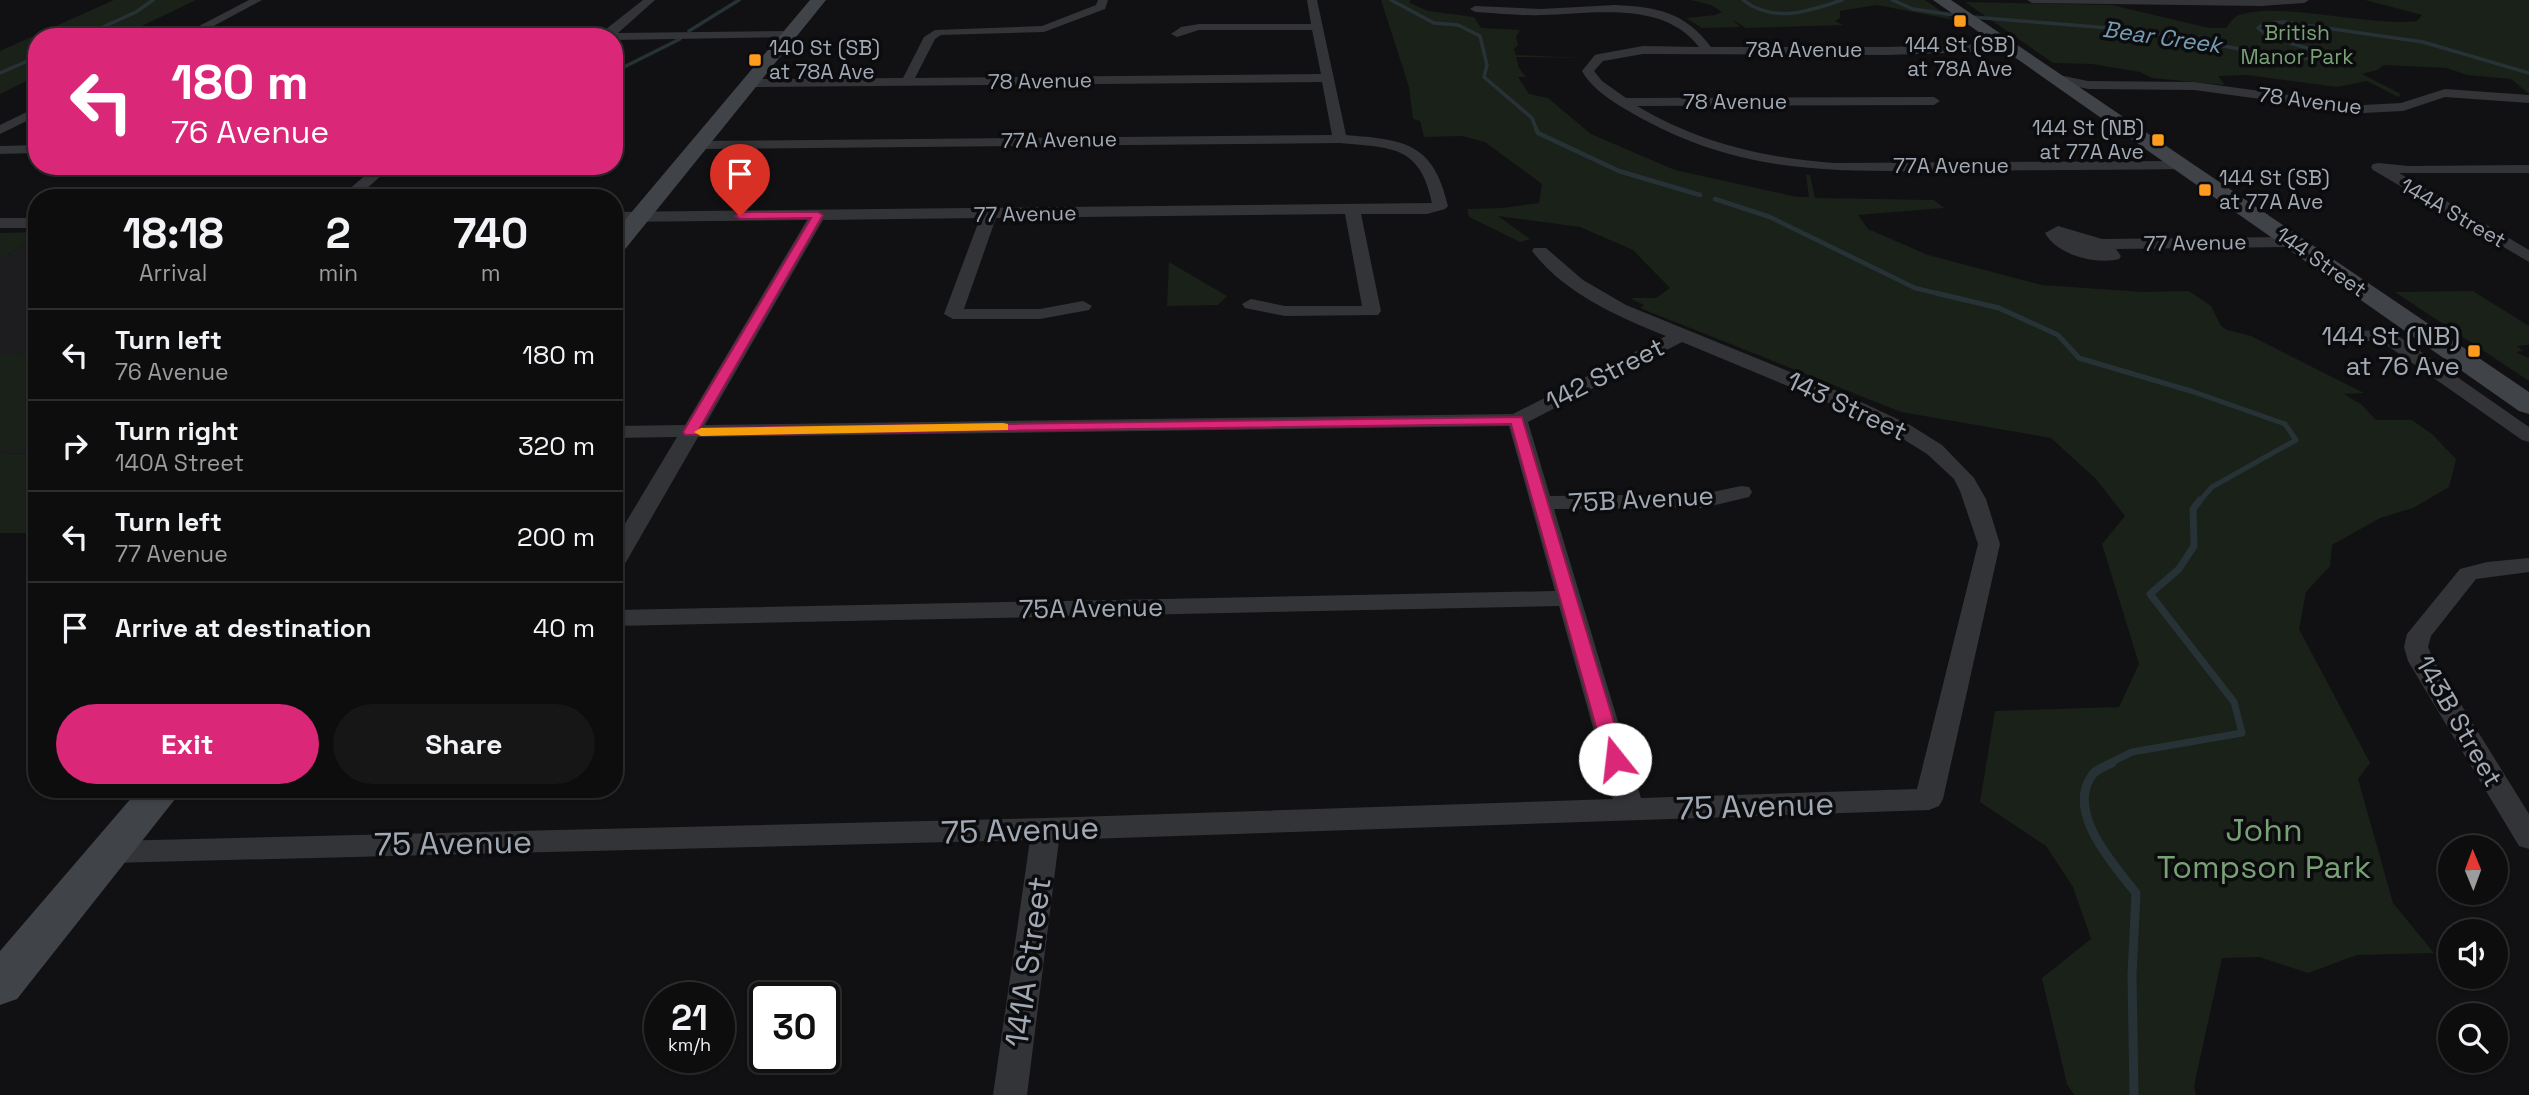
<!DOCTYPE html>
<html lang="en">
<head>
<meta charset="utf-8">
<style>
	body { margin:0; font-family:"Space Grotesk",sans-serif; background:#161617; color:#f1f3f6; height:100vh; display:flex; flex-direction:column; font-size:26px; white-space:nowrap }
	* { box-sizing:border-box; margin:0 }
	p { font-size:23px; color:#9a9c9e }
	.icon { flex:none; width:38px; height:38px; fill:none; stroke:currentColor; stroke-width:2; stroke-linecap:round; stroke-linejoin:round }
	.map { position:relative; flex:1; overflow:hidden }
	.details { position:absolute; left:28px; top:189px; width:595px; height:609px; display:flex; flex-direction:column; background:#0d0d0e; border-radius:28px; box-shadow:0 2px 5px #0004,0 0 0 2px #2d2d2e }
	.details>* { flex:none }
	.top-card { position:absolute; left:28px; top:28px; width:595px; height:147px; border-radius:28px; box-shadow:0 2px 5px #0004,0 0 0 2px #2d2d2e; background:#db2777; color:#fff; overflow:hidden }
	.needle { width:46px; rotate:359deg }
	.tools { position:absolute; left:2438px; top:835px; display:grid; gap:14px }
	.tools a { display:grid; place-items:center; width:70px; height:70px; border-radius:50%; background:#0d0d0e; box-shadow:0 2px 5px #0004,0 0 0 2px #2d2d2e; font-size:35px }
	.speed { position:absolute; left:644px; top:982px; display:flex; gap:14px; font-size:35px; font-weight:700; text-align:center }
	.speed>* { display:grid; place-content:center; width:91px; height:91px; border-radius:50%; background:#0d0d0e; box-shadow:0 2px 5px #0004,0 0 0 2px #2d2d2e; line-height:1 }
	.speed small { font-size:18px; font-weight:400 }
	.speed .limit { border:4px solid #111; border-radius:10px; background:#fff; color:#111 }
	.pin { position:absolute; display:grid; place-items:center; width:60px; height:60px; color:#fff; margin:-72px -30px; border-radius:50% 50% 50% 0; rotate:-45deg; box-shadow:0 0 7px #0007 }
	.pin .icon { rotate:45deg }
	.me { position:absolute; width:77px; margin:-38px; rotate:344deg; stroke-linejoin:round; filter:drop-shadow(0 0 5px #0008) }
	.turn { display:flex; align-items:center; gap:24px; height:147px; padding:0 28px; font-size:32px }
	.turn .icon { width:91px; height:91px; stroke-width:2.5 }
	.turn b { display:block; font-size:49px; line-height:60px }
	.eta { display:flex; justify-content:space-evenly; align-items:center; height:119px; text-align:center }
	.eta b { font-size:42px; font-weight:700; line-height:49px }
	.primary-button { display:flex; gap:14px; margin-top:auto; padding:14px 28px }
	.primary-button a { flex:1; height:80px; border-radius:42px; background:#db2777; color:#fff; font-size:28px; font-weight:700; line-height:80px; text-align:center }
	.primary-button a+a { background:#161617; color:#f1f3f6 }
	ul { padding:0; list-style:none }
	li { display:flex; align-items:center; gap:21px; height:91px; padding:0 28px; border-top:2px solid #2d2d2e }
	li div { flex:1 }
	li b { display:block; font-size:26px }
	li em { font-style:normal }
	.map>svg:first-child { display:block }
</style>
</head>
<body>
<div class="map">
<svg width="2529" height="1095" viewBox="0 0 2529 1095">
	<rect width="100%" height="100%" fill="#111113"/>
	<path fill="#1d1d20" d="M37,237V453L0,454V259Z"/>
	<g fill="#192119">
		<path d="M114,0H196L119,37H37V76L0,94V51Z"/>
		<path d="M1381,0H1410V3L1428,11L1474,17L1481,28L1520,30L1516,37L1518,45L1514,49L1516,55L1584,58L1516,57L1519,68L1526,77H1518L1529,94L1548,98L1591,134L1675,170L1797,197H1809L1806,175H1810L1815,198L1934,200L1944,208L1858,215L1868,229L1928,255L2042,285L2143,292L2189,291L2211,306L2221,326L2227,330L2251,336L2364,393L2344,394L2362,405L2376,420H2412L2432,434L2456,459L2449,487L2413,508L2380,518L2332,545L2330,566L2306,592L2299,629L2370,763L2358,779L2393,903L2434,953L2357,955L2308,973L2259,957L2222,958L2194,1086L2196,1095H2074L2067,1084L2042,978L2091,939L2073,887L2046,846L1980,802L1995,711L2119,707L2139,664L2102,544L2125,516L2096,479L2051,438L1901,412L1640,308L1644,305L1630,298H1656L1670,288L1633,250L1580,227L1498,216L1530,239L1520,242L1469,217L1467,209L1503,208L1539,203L1542,184L1485,142L1462,136L1424,137L1420,121L1413,119L1409,87Z"/>
		<path d="M1691,0H1925L1954,20L1877,5L1840,11V18L1835,21L1843,25L1746,28L1733,20L1740,27L1702,28L1686,18L1715,15L1722,12L1711,5Z"/>
		<path d="M2365,0H2529V94L2511,79L2467,75L2447,68L2384,65L2377,70L2362,74L2401,94L2398,97L2367,81L2337,87L2247,75L2218,76L2225,85L2152,78L2140,72L2092,64L2053,63L1965,2L2112,5L2209,28H2226C2229,24 2233,18 2237,16C2277,0 2368,27 2417,21L2422,15Z"/>
		<path d="M37,232V237L0,259V233Z"/>
		<path d="M1169,262L1227,296L1218,305L1167,306Z"/>
		<path d="M2473,291L2529,326V345L2517,346L2523,351L2516,352L2529,358V381L2395,292Z"/>
		<path d="M37,354V449L0,450V355Z"/>
		<path d="M37,453V533H0V454Z"/>
	</g>
	<g fill="none" stroke-linecap="round" stroke-linejoin="round">
		<g stroke="#273237" stroke-width="3.5">
			<path d="M1391,0L1434,23L1458,25L1480,36L1487,65L1484,77L1532,118L1537,131"/>
			<path d="M1743,0C1773,24 1810,11 1842,0"/>
			<path d="M1892,0L1913,9L1961,16"/>
			<path d="M1972,17L2134,30L2285,57L2328,60L2324,53L2269,37L2258,28L2265,23L2284,22L2423,42L2529,73"/>
			<path d="M689,31L739,0"/>
			<path d="M81,37L136,12L153,0"/>
			<path d="M614,72L680,39"/>
			<path d="M0,73L37,57"/>
		</g>
		<g stroke="#273237" stroke-width="4.5">
			<path d="M1536,129L1538,133L1619,171L1700,195"/>
			<path d="M1715,199L1770,217L1915,288L1944,295"/>
		</g>
		<path stroke="#273237" stroke-width="5" d="M1936,293L1999,308L2058,335L2079,358L2194,392L2285,424L2296,440L2212,487L2199,502"/>
		<path stroke="#273237" stroke-width="7" d="M2108,764L2132,752L2242,733L2234,702L2150,594L2179,569L2194,546L2193,509L2200,500"/>
		<path stroke="#273237" stroke-width="9" d="M2112,763C2106,766 2097,769 2093,774C2064,811 2114,865 2136,893L2132,975L2134,1095"/>
		<g fill="#323438" fill-rule="evenodd">
			<path d="M249,0H262L193,37H178Z"/>
			<path d="M643,0H655L618,33L789,31L795,34L789,37L614,40V37H556L562,34L601,33Z"/>
			<path d="M1098,0H1108L1105,9L1044,32L941,35L935,39L915,78L1321,74L1312,30H1199L1177,37L1171,34L1181,27L1199,24H1311L1307,0H1317L1346,135C1405,140 1433,142 1448,206L1445,209L1427,214H1361L1381,311L1378,315L1285,316L1245,308L1242,304L1251,299L1285,306H1362L1345,214L996,218L964,309H1040L1083,301L1092,306L1089,310L1040,319H953L944,314L980,218L823,220L705,425L1513,414L1666,336C1618,317 1564,293 1532,251L1534,248H1546L1583,280L1626,305L1842,393L1910,425L1942,445L1974,478L1986,499L2000,544L1943,799L1939,806L1929,810L1059,840L1027,1095H993L1030,840L111,863L101,860L96,852L101,844L111,841L1046,818L1613,799L1559,606L614,626V610L1555,591L1509,426L698,437L626,562L622,567L614,569V542L677,437L614,438V426L685,425L807,220L614,222V212L1432,203C1420,145 1392,148 1340,143L699,149L692,145L699,141L1332,135L1322,82L750,87L744,83L750,79L903,78L924,37L935,30L1042,26L1096,5ZM1682,342L1879,424L1927,454L1954,479L1960,491L1978,544L1917,789L1641,798L1554,509L1703,508L1749,497L1752,492L1749,487L1741,486L1703,494L1550,496L1528,422Z"/>
			<path d="M2027,0H2309L2304,3L2261,6L2032,3Z"/>
			<path d="M1615,5C1657,7 1685,12 1711,47H1886L2009,43L2015,47L2009,51L1886,55L1643,54L1603,61L1594,71L1602,81L1626,98L1934,97L1940,101L1934,105L1637,106C1697,142 1764,158 1834,163L2182,161L2189,165L2182,169C2108,170 2033,170 1959,171C1827,171 1737,177 1620,106C1607,98 1590,86 1582,71L1595,55L1599,54L1643,46L1699,47C1663,0 1594,14 1541,15C1519,16 1497,13 1475,12L1470,9L1475,6L1541,9Z"/>
			<path d="M2054,74L2088,81L2194,82L2363,105L2401,103L2445,89L2529,95V103L2445,97L2403,111L2363,113L2194,90L2088,89L2050,81L2048,78Z"/>
			<path d="M37,107V116L0,134V125Z"/>
			<path d="M37,145V153L0,154V146Z"/>
			<path d="M2378,163L2409,166L2529,165V173H2399L2529,250V262L2373,170L2371,167L2373,164Z"/>
			<path d="M376,166H392L356,198H339Z"/>
			<rect x="0" y="218" width="37" height="10"/>
			<path d="M2058,226L2102,239L2293,237L2301,242L2293,247L2116,249L2121,256L2119,259C2096,265 2057,255 2045,233Z"/>
			<path d="M2385,330L2391,331L2529,427V442L2522,440L2381,341H2347L2338,336L2347,331Z"/>
			<path d="M2529,558V572L2476,579L2431,636L2428,647L2434,661L2529,814V849L2519,846L2408,661L2404,647L2407,634L2460,569L2487,562Z"/>
		</g>
		<g fill="#404348" fill-rule="evenodd">
			<path d="M810,0H826L622,253L614,255V233Z"/>
			<path d="M1933,0H1951L2529,392V414L2519,411Z"/>
			<path d="M139,789H183L17,999L0,1005V951Z"/>
		</g>
	</g>
	<path fill="#db2777" stroke="#8e194d" stroke-width="2" d="M818,212L823,215L700,428L1522,417L1625,759L1622,764H1608L1605,759L1511,424L685,435L683,432L811,218L740,219L735,216L740,212Z"/>
	<path fill="#f59e0b" d="M1003,423L1008,424V430L701,436L694,432L701,428Z"/>
	<g fill="#ff9b1d" stroke="#0c0c0e" stroke-width="2.5">
		<rect x="1953" y="14" width="14" height="14" rx="3.5"/>
		<rect x="748" y="53" width="14" height="14" rx="3.5"/>
		<rect x="2151" y="133" width="14" height="14" rx="3.5"/>
		<rect x="2198" y="183" width="14" height="14" rx="3.5"/>
		<rect x="2467" y="344" width="14" height="14" rx="3.5"/>
	</g>
	<g text-anchor="middle" stroke-width="7" stroke-linejoin="round" paint-order="stroke">
		<g font-size="21" fill="#78a276" stroke="#0c0c0e">
			<text x="2297" y="40">British<tspan x="2297" dy="24">Manor Park</tspan></text>
		</g>
		<g font-size="21" fill="#a1a9b5" stroke="#0c0c0e" text-anchor="start">
			<text x="1960" y="52" text-anchor="middle">144 St (SB)<tspan x="1960" dy="24">at 78A Ave</tspan></text>
			<text x="769" y="55">140 St (SB)<tspan x="769" dy="24">at 78A Ave</tspan></text>
			<text x="2144" y="135" text-anchor="end">144 St (NB)<tspan x="2144" dy="24">at 77A Ave</tspan></text>
			<text x="2219" y="185">144 St (SB)<tspan x="2219" dy="24">at 77A Ave</tspan></text>
		</g>
		<g font-size="21" fill="#a1a9b5" stroke="#0c0c0e">
			<text x="1804" y="57">78A Avenue</text>
			<text transform="translate(1040 81) rotate(-1)" y="7">78 Avenue</text>
			<text transform="translate(2310 101) rotate(7)" y="7">78 Avenue</text>
			<text x="1735" y="109">78 Avenue</text>
			<text transform="translate(1059 140) rotate(-1)" y="7">77A Avenue</text>
			<text x="1951" y="173">77A Avenue</text>
			<text transform="translate(2453 213) rotate(30)" y="7">144A Street</text>
			<text transform="translate(1025 214) rotate(-1)" y="7">77 Avenue</text>
			<text transform="translate(2195 243) rotate(-1)" y="7">77 Avenue</text>
			<text transform="translate(2321 262) rotate(35)" y="7">144 Street</text>
		</g>
		<g font-size="23" font-style="italic" fill="#759db3" stroke="#0c0c0e">
			<text transform="translate(2162 37) rotate(8)" y="8">Bear Creek</text>
		</g>
		<g font-size="26" fill="#a1a9b5" stroke="#0c0c0e" text-anchor="end">
			<text x="2460" y="345">144 St (NB)<tspan x="2460" dy="30">at 76 Ave</tspan></text>
		</g>
		<g font-size="26" fill="#a1a9b5" stroke="#0c0c0e">
			<text transform="translate(1605 374) rotate(-27)" y="9">142 Street</text>
			<text transform="translate(1847 406) rotate(25)" y="9">143 Street</text>
			<text transform="translate(1641 499) rotate(-3)" y="9">75B Avenue</text>
			<text transform="translate(1091 608) rotate(-1)" y="9">75A Avenue</text>
			<text transform="translate(2459 721) rotate(60)" y="9">143B Street</text>
		</g>
		<g font-size="32" fill="#a1a9b5" stroke="#0c0c0e">
			<text transform="translate(1755 806) rotate(-2)" y="11">75 Avenue</text>
			<text transform="translate(1020 830) rotate(-2)" y="11">75 Avenue</text>
			<text transform="translate(453 843) rotate(-1)" y="11">75 Avenue</text>
			<text transform="translate(1028 962) rotate(-82)" y="11">141A Street</text>
		</g>
		<g font-size="32" fill="#78a276" stroke="#0c0c0e">
			<text x="2264" y="841">John<tspan x="2264" dy="37">Tompson Park</tspan></text>
		</g>
	</g>
</svg>
<div class="tools">
<a><svg class="needle" viewBox="-14 -14 28 28"><path d="M0-13l5 13h-10z" fill="#e53935"/><path d="M0 13l5-13h-10z" fill="#9a9c9e"/></svg></a>
<a><svg class="icon" aria-label="sound" viewBox="0 0 24 24"><path d="M4 9h4l5-4v14l-5-4H4zM17 9q2 3 0 6"/></svg></a>
<a><svg class="icon" aria-label="search" viewBox="0 0 24 24"><circle cx="10" cy="10" r="6"/><path d="M15 15l6 6"/></svg></a>
</div>
<div class="speed"><div>21<small>km/h</small></div><div class="limit">30</div></div>
<div class="pin" style="left:740px;top:216px;background:#d93025"><svg class="icon" aria-label="arrive" viewBox="0 0 24 24"><path d="M6 21V4h12l-3 4 3 4H6"/></svg></div>
<svg class="me" style="left:1615px;top:759px" viewBox="-20 -20 40 40"><circle r="19" fill="#fff"/><path d="M0-13L10 11 0 6-10 11z" fill="#db2777"/></svg>
<div class="top-card">
<div class="turn"><svg class="icon" aria-label="left" viewBox="0 0 24 24"><path d="M17 20v-9H6M10 6l-5 5 5 5"/></svg><div><b>180 m</b>76 Avenue</div></div>
</div>
<section class="details">
<div class="eta">
<div><b>18:18</b><p>Arrival</p></div>
<div><b>2</b><p>min</p></div>
<div><b>740</b><p>m</p></div>
</div>
<ul>
<li><svg class="icon" aria-label="left" viewBox="0 0 24 24"><path d="M17 20v-9H6M10 6l-5 5 5 5"/></svg><div><b>Turn left</b><p>76 Avenue</p></div><em>180 m</em></li>
<li><svg class="icon" aria-label="right" viewBox="0 0 24 24"><path d="M7 20v-9h11M14 6l5 5-5 5"/></svg><div><b>Turn right</b><p>140A Street</p></div><em>320 m</em></li>
<li><svg class="icon" aria-label="left" viewBox="0 0 24 24"><path d="M17 20v-9H6M10 6l-5 5 5 5"/></svg><div><b>Turn left</b><p>77 Avenue</p></div><em>200 m</em></li>
<li><svg class="icon" aria-label="arrive" viewBox="0 0 24 24"><path d="M6 21V4h12l-3 4 3 4H6"/></svg><div><b>Arrive at destination</b></div><em>40 m</em></li>
</ul>
<div class="primary-button"><a>Exit</a><a>Share</a></div>
</section>
</div>
</body>
</html>
